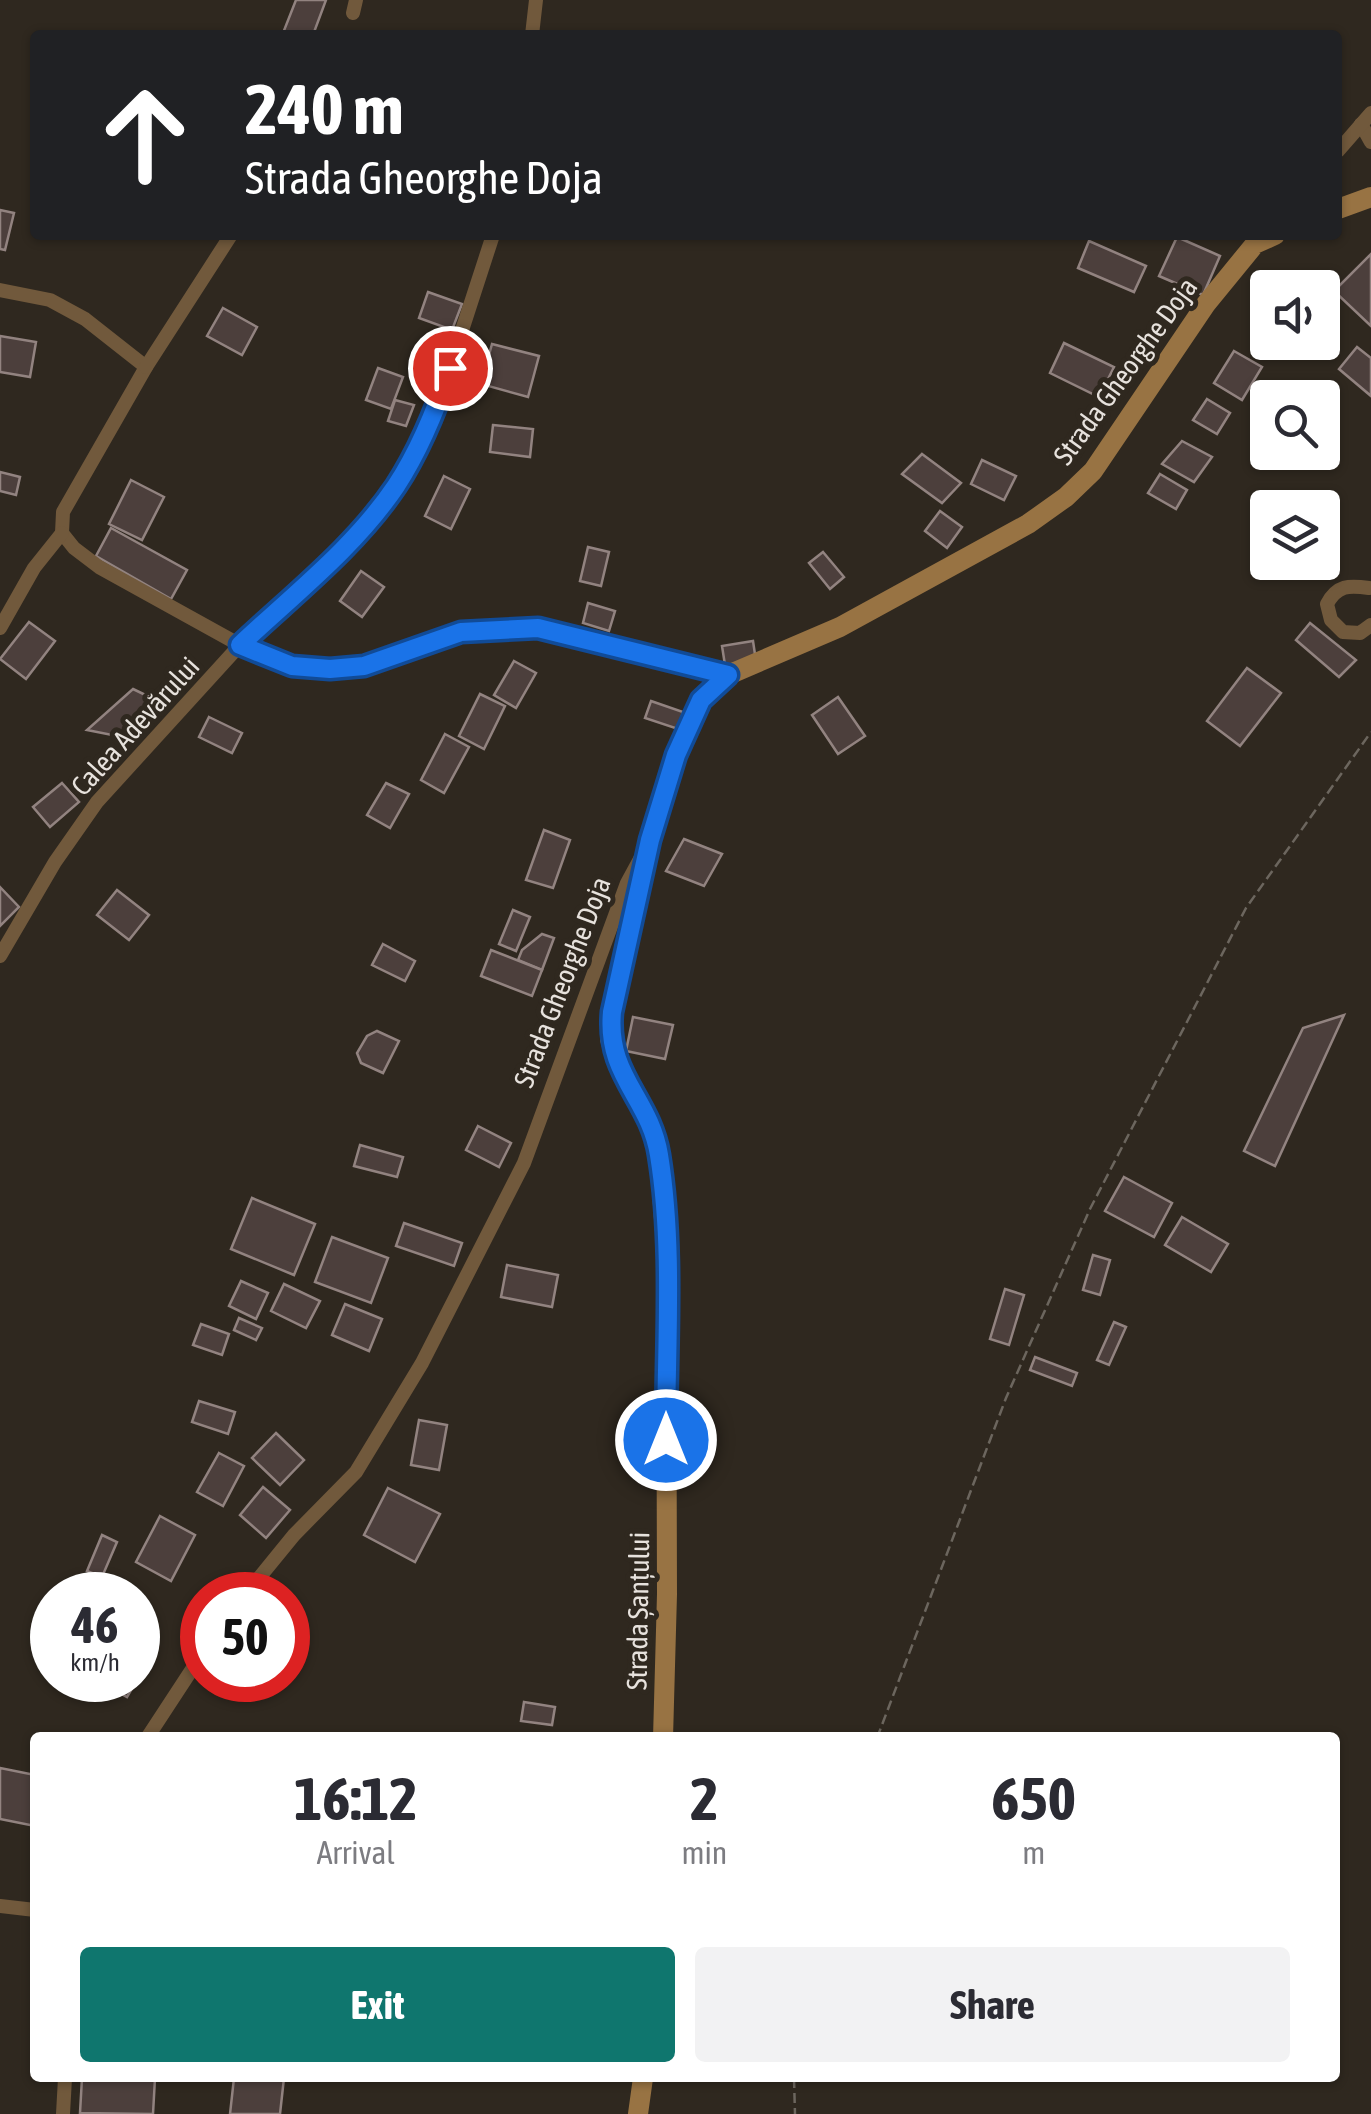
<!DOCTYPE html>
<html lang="en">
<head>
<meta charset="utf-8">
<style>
	body { margin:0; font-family:"Asap Condensed",sans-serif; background:#f2f2f3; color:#2b2b33; height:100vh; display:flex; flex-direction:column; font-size:38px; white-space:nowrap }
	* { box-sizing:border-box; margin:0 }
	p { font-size:32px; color:#7c7c81 }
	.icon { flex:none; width:55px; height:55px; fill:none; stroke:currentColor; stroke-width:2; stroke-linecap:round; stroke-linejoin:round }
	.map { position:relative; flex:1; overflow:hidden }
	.side { position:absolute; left:30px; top:1732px; width:1310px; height:350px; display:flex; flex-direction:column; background:#fff; border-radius:10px; box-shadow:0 2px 8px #0004 }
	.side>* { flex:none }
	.guide { position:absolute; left:30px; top:30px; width:1312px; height:210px; border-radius:10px; box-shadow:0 2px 8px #0004; background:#202124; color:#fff; overflow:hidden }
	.buttons { position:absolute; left:1250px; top:270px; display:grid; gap:20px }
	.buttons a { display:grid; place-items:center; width:90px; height:90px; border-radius:10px; background:#fff; box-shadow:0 2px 8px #0004; font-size:50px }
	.speed { position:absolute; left:30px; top:1572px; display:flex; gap:20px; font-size:50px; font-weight:700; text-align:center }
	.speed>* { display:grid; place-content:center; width:130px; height:130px; border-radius:50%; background:#fff; box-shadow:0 2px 8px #0004; line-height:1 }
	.speed small { font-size:25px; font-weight:400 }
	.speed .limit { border:15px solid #d22; background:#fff; color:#111 }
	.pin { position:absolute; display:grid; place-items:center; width:85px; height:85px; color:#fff; margin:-42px; border:5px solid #fff; border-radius:50%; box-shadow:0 2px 10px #0007 }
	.me { position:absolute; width:110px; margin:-55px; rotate:0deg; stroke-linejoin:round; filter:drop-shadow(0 0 8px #0008) }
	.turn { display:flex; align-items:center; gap:35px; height:210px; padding:0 50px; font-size:45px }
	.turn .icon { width:130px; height:130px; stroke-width:2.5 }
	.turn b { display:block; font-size:70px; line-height:85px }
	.eta { display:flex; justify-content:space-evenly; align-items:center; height:170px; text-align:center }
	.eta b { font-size:60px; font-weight:700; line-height:70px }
	.primary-button { display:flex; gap:20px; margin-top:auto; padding:20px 50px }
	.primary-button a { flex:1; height:115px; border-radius:10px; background:#0f766e; color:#fff; font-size:40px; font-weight:700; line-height:115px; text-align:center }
	.primary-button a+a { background:#f2f2f3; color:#2b2b33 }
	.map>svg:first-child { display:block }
</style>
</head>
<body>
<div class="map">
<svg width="1371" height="2114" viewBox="0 0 1371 2114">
	<rect width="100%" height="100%" fill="#2f281f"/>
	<g fill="#4c3f3c" stroke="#928380" stroke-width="2.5">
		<path d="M296,0H326L313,35L283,33Z"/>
		<path d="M0,210L14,213L5,250L0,249Z"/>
		<path d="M1177,237L1220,256L1203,295L1159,276Z"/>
		<path d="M1089,241L1146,266L1134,292L1078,268Z"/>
		<path d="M1371,254V326L1334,291Z"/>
		<path d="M428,292L462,304L452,330L419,318Z"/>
		<path d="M223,308L257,327L242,355L207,336Z"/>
		<path d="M0,336L36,342L30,377L0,372Z"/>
		<path d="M1064,343L1114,367L1099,397L1050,373Z"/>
		<path d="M492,344L539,356L528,397L481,384Z"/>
		<path d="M1357,347L1371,358V396L1339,369Z"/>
		<path d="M1234,351L1262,367L1242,400L1214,383Z"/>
		<path d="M378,368L403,377L391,409L366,400Z"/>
		<path d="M1207,399L1230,413L1217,434L1193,420Z"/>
		<path d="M395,400L414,405L406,426L388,421Z"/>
		<path d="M493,425L533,429L530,457L490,452Z"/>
		<path d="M1182,441L1212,457L1194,482L1162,464Z"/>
		<path d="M922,454L961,483L942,503L902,474Z"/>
		<path d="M982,460L1016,476L1004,500L971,484Z"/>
		<path d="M0,472L20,477L16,495L0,491Z"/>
		<path d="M1160,474L1187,490L1176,509L1148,493Z"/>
		<path d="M444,476L470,489L451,529L425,516Z"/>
		<path d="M131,480L164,497L142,540L109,524Z"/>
		<path d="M940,511L962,527L947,548L925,531Z"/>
		<path d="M111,528L187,570L171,599L96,556Z"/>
		<path d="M588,547L609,552L601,586L580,581Z"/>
		<path d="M823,552L844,577L830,589L809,563Z"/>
		<path d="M361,571L384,587L362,617L340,601Z"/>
		<path d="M588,603L615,611L609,631L583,623Z"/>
		<path d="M29,622L55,641L26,679L0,659Z"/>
		<path d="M1310,623L1356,660L1339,677L1296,640Z"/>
		<path d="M753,641L756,661L725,665L722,646Z"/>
		<path d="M514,661L536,673L516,708L494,695Z"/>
		<path d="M1247,668L1281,693L1240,746L1207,721Z"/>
		<path d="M133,689L158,701L143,720L117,736L87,730Z"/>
		<path d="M480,694L505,706L484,749L459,736Z"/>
		<path d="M838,697L865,736L838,754L812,715Z"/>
		<path d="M651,701L683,712L678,729L645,718Z"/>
		<path d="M209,717L242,733L232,753L199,737Z"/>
		<path d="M445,734L469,747L444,793L421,780Z"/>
		<path d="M62,783L79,802L50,827L33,807Z"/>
		<path d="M386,783L409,794L390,828L367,815Z"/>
		<path d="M544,830L570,840L553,888L526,880Z"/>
		<path d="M684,839L722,854L704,886L666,871Z"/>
		<path d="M0,887L19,907L0,926Z"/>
		<path d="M117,890L149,915L129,940L97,915Z"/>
		<path d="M513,910L530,917L516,951L499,944Z"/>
		<path d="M542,934L554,938L542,970L518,960L522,950Z"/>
		<path d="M383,944L415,961L405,981L372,965Z"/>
		<path d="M491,950L542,970L532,996L481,976Z"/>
		<path d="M1344,1015L1275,1166L1244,1151L1303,1028Z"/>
		<path d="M633,1017L673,1025L665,1059L626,1051Z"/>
		<path d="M377,1031L399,1041L383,1073L361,1063L357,1053L367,1036Z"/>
		<path d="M478,1126L511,1143L499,1167L466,1150Z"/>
		<path d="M360,1145L403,1157L397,1177L354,1166Z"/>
		<path d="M1124,1177L1172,1203L1154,1237L1105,1211Z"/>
		<path d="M252,1198L315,1224L294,1275L231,1249Z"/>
		<path d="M1182,1217L1228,1244L1211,1272L1165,1245Z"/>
		<path d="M404,1223L462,1243L454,1266L396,1246Z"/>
		<path d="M332,1237L388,1258L371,1303L315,1282Z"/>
		<path d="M1093,1255L1110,1260L1100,1295L1083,1290Z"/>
		<path d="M507,1265L558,1275L552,1307L501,1297Z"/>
		<path d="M241,1281L268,1293L256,1319L229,1306Z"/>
		<path d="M284,1284L320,1301L306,1328L271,1311Z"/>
		<path d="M1005,1289L1024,1295L1009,1345L990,1339Z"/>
		<path d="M345,1304L382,1319L369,1351L332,1335Z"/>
		<path d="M239,1318L262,1328L256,1340L234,1330Z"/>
		<path d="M1114,1322L1126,1327L1109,1365L1097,1360Z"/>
		<path d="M201,1324L229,1334L222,1355L193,1345Z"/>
		<path d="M1035,1357L1077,1373L1072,1386L1030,1370Z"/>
		<path d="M199,1401L235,1412L228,1434L192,1422Z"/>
		<path d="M419,1420L447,1425L439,1470L411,1465Z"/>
		<path d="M276,1433L304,1460L280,1485L252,1458Z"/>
		<path d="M219,1453L244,1466L223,1506L197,1492Z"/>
		<path d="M263,1487L290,1510L266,1538L240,1515Z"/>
		<path d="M388,1488L440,1514L415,1562L364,1535Z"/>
		<path d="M160,1516L195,1535L171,1581L136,1562Z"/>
		<path d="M102,1535L117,1542L102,1577L87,1571Z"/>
		<path d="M96,1680H137L127,1697Z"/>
		<path d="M524,1702L555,1707L552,1725L521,1721Z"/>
		<path d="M0,1768L35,1775V1826L0,1819Z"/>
		<path d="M82,2078H155L153,2114L80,2113Z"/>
		<path d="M234,2078H284L280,2114H230Z"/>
	</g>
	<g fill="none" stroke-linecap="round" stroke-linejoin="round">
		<g stroke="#6c665e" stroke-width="2.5" stroke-dasharray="10 5" stroke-linecap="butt">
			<path d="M877,1738L1006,1398L1090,1209L1246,908L1371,732"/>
			<path d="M794,2078L795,2114"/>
		</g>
		<g stroke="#71593c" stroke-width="14">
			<path d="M353,13L356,0"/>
			<path d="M532,35L536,0"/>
			<path d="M1361,124L1371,142"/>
			<path d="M1338,151L1371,113"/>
			<path d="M0,290L50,300L85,319L146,367L63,512L62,533L74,548L99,567L240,645L292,667L330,669L364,666L461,632L538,628L728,675"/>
			<path d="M146,367L231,235"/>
			<path d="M1369,588C1349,585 1337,585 1327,604L1331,620L1343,632L1360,633L1371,625"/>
			<path d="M0,628L34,568L62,533"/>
			<path d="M0,956L55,862L97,802L240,645L355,535L397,485L439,401L493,235"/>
			<path d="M245,1595L294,1535L356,1472L422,1363L524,1163L627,883L640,859"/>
			<path d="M147,1738L202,1654"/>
			<path d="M0,1906L35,1910"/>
			<path d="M63,2114L65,2078"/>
		</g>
		<g stroke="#987343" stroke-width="20">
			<path d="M1338,209L1371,197"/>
			<path d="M663,1738L667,1594L666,1246L659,1152L645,1113L618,1066L610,1039L612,1012L650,841L676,755L701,700L728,675L840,627L1028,524L1066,497L1093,471L1206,304L1255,244L1275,235"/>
			<path d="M638,2114L643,2078"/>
		</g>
	</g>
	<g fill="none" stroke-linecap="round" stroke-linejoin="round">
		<defs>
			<path id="route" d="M450,368C437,407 419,451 396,486C355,547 293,595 240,645L292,666L330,669L364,666L461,632L538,628L728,675L701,700L676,755L650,840L612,1012C606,1076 650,1098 659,1155C674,1248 666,1346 666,1440"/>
		</defs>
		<use href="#route" stroke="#114b97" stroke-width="25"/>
		<use href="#route" stroke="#1a73e8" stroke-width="18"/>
	</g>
	<g text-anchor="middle" stroke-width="10" stroke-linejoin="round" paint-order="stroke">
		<g font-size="28" fill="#e7e2dd" stroke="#2f281f">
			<text transform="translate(1125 371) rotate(-54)" y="10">Strada Gheorghe Doja</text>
			<text transform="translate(135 726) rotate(-48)" y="10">Calea Adevărului</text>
			<text transform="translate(562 982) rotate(-69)" y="10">Strada Gheorghe Doja</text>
			<text transform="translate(638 1611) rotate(-89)" y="10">Strada Șanțului</text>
		</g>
	</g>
</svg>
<div class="buttons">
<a><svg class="icon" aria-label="sound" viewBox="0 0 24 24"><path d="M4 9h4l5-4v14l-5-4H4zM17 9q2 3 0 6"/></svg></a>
<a><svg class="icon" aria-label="search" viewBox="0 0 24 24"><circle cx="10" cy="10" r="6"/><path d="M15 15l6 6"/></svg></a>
<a><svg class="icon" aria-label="layers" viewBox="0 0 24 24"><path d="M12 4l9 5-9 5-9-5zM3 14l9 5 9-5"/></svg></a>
</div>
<div class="speed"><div>46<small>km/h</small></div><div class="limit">50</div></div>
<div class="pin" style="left:450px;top:368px;background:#d93025"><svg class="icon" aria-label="arrive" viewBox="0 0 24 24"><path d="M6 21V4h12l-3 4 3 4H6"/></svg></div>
<svg class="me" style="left:666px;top:1440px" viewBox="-20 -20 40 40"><circle r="17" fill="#1a73e8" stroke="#fff" stroke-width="3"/><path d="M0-11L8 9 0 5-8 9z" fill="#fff"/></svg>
<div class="guide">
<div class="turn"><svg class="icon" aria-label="ahead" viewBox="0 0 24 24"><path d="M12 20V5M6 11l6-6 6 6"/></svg><div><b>240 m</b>Strada Gheorghe Doja</div></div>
</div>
<section class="side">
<div class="eta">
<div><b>16:12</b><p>Arrival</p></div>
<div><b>2</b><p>min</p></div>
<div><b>650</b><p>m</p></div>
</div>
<div class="primary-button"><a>Exit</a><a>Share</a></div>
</section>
</div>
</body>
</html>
